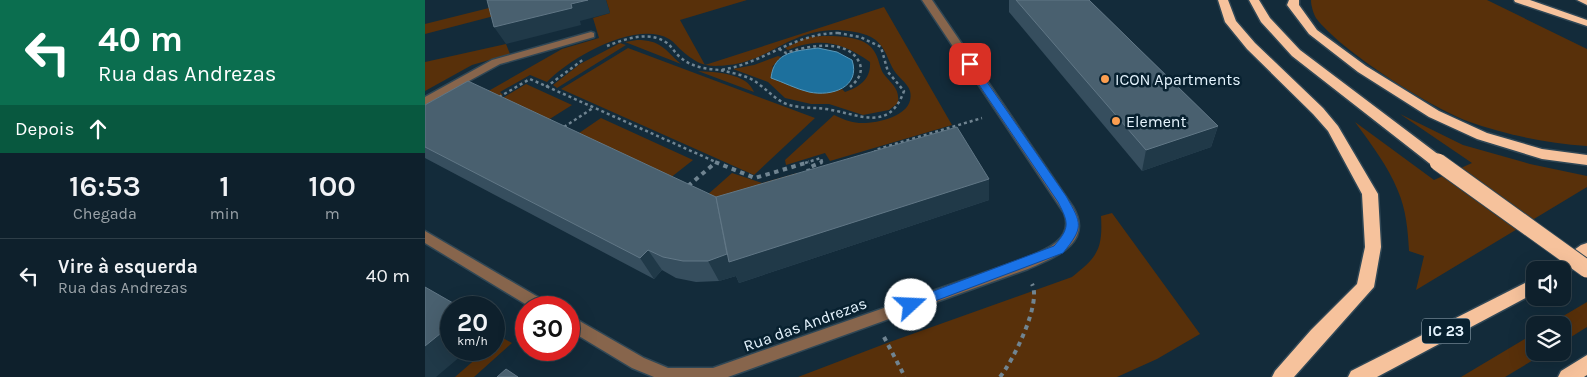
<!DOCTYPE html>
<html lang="pt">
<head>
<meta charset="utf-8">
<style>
	body { margin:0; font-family:Karla,sans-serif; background:#172834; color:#f1f3f6; height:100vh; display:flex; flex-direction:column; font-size:19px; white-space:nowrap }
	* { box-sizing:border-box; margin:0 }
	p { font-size:16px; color:#9ba3a9 }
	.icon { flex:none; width:28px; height:28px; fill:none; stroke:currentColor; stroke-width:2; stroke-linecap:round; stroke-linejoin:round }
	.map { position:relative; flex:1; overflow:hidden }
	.sheet { display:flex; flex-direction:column; background:#0e202c; width:425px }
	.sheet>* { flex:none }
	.banner { background:#0b6e4f; color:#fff; overflow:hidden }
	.fabs { position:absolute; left:1101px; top:261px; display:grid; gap:10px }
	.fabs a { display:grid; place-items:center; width:45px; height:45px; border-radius:10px; background:#0e202c; box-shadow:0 5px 20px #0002,0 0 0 1px #2e3e48; font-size:25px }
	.speed { position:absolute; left:15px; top:296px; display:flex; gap:10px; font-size:25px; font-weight:700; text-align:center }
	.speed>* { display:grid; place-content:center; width:65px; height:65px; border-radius:50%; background:#0e202c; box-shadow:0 5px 20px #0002,0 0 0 1px #2e3e48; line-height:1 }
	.speed small { font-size:12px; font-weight:400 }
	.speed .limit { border:8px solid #d22; background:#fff; color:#111 }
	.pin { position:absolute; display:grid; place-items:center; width:42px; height:42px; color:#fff; margin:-21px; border-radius:10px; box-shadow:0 2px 8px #0006 }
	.me { position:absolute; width:55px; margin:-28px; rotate:70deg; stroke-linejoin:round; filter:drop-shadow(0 0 4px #0008) }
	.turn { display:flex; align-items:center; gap:18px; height:105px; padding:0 15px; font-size:22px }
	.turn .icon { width:65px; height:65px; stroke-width:2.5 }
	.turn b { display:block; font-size:35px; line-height:42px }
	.then { display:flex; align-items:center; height:48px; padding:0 15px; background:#0003; gap:10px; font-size:19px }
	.eta { display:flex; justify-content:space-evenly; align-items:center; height:85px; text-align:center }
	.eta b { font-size:30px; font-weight:600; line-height:35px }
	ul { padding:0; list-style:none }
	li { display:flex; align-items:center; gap:15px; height:75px; padding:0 15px; border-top:1px solid #2e3e48 }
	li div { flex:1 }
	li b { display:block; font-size:19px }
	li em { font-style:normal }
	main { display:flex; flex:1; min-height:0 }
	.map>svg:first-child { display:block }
</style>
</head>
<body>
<main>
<section class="sheet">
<div class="banner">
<div class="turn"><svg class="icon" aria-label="left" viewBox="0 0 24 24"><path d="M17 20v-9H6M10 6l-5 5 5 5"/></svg><div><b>40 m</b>Rua das Andrezas</div></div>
<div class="then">Depois<svg class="icon" aria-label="ahead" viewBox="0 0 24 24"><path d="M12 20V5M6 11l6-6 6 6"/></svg></div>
</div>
<div class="eta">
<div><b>16:53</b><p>Chegada</p></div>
<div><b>1</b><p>min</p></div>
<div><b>100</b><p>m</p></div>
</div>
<ul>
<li><svg class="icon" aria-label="left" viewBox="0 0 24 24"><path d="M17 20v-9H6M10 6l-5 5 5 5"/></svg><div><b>Vire à esquerda</b><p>Rua das Andrezas</p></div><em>40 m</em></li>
</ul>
</section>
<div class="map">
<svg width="1162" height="377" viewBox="0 0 1162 377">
	<rect width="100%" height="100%" fill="#132b3a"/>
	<g fill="#58300a">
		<path d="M181,0H322L255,20L280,65L459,7L527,125L405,161L400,153L361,165L360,160L409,115C417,119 425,122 434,123C451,124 491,116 485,91C483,83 471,76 467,67C461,55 459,44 446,37C436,32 424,31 413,30C365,29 345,61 303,65C280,68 272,64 255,49C252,46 248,41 244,39C211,20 145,58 122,82L105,75L75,92L78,95L63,103L44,102L137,49L174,38L168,18L185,13Z"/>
		<path d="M886,0H1062L1162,49V146C1121,143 1081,135 1042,121C1003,106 916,51 891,18C888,13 886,5 886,0Z"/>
		<path d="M68,7L69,16L0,34V24Z"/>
		<path d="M398,36C414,36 440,36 449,51C454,58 454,66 458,73C466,84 475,88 473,103L464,110L438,115L404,104H386L360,98L343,82L308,69L329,65L353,56L356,57L347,67L401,92L417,89L420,92C435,87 446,79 445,62C417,42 395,37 363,50L360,48L383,37Z"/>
		<path d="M212,40C236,40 239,49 256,64L200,42Z"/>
		<path d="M195,43L201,45L132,88L128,85L155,64Z"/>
		<path d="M81,44L85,54L47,65L0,91V62Z"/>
		<path d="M203,48L390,118L329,175L136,89Z"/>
		<path d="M273,71C290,72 322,73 329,92Z"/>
		<path d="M101,84L147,105L112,127L66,105Z"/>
		<path d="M975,114L1038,145L1105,164L1162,176V187L991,290L999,256L984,251C983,231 981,209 973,191C963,166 946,144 930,122L1009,180L1047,163Z"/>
		<path d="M176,118L268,160L235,186L141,142Z"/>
		<path d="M307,173L337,183L372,173L382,194L272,204Z"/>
		<path d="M687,213L775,334L732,359L692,377H373L462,343L647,277C672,257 678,250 676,216Z"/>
		<path d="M1162,302V327L1138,342V325H1123Z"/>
		<path d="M69,333L87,343L49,377H30L61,350H69Z"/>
		<path d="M1110,333V352L1120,353L1080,377H1036Z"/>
	</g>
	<path fill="#1d709d" stroke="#5998ba" d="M393,48L412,52L427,60C436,87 407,97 384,92C371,89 358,82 346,78C349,51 371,51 393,48Z"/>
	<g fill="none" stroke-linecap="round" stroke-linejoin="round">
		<defs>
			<g id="minor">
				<path d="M497,0H507L648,207C669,243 630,257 603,269L303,377H229L207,368L144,330V315L219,358L243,368H288L593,261C613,253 651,242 639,213Z"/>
				<path d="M166,32L169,33V37L75,64L0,105V97L67,60Z"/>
				<path d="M0,231L125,304L127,308H107L0,243Z"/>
			</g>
			<g id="highway">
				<path d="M793,0H803L811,21L830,43L898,108L913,126L953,194L956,247L949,287L869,377H847L850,371L886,330L932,284L940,247L937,194L903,131L888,114L822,49L800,22Z"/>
				<path d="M824,0H834L845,18L875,50L1014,155L1016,159L1014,163H1004L867,56L836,22Z"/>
				<path d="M864,0H874V5L892,30L941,66L1014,111L1062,133L1117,149L1162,155V165L1117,159L1052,139L1004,117L933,72L884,34L862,5Z"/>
				<path d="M1089,0H1105L1162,20V26L1090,2Z"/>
				<path d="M1152,0H1162V5Z"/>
				<path d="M1162,243V259L1138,276V270H1126L1128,265L1156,245Z"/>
				<path d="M1110,278V293L952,377H923L926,371Z"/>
				<path d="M1162,355V375L1159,377H1133L1136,371Z"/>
			</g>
		</defs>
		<use href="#minor" stroke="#304755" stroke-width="3"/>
		<use href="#highway" stroke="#304755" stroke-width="3"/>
		<g stroke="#708491" stroke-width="2.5" stroke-dasharray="3 3" stroke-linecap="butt">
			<path d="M413,33L435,37L456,47L463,72L479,91C464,133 434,114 401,109C387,107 373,109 359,103C349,98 341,89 331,82C321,75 307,73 295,70C338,64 369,33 413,33Z"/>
			<path d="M182,46C200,39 224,30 242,43C247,47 250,53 255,57C266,67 281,69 295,70"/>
			<path d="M354,49L361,53C382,46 424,37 435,64C438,74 432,81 425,87"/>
			<path d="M121,87L159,59"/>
			<path d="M74,97L105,79L293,163"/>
			<path d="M139,127L168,108"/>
			<path d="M451,153L450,150L557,118"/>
			<path d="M380,163L396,158L397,162L395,163"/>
		</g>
		<g stroke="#708491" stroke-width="4" stroke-dasharray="4.5 4.5" stroke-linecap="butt">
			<path d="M290,162L330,178L384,162"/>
			<path d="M384,173L383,168L397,162"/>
			<path d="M263,186L290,163"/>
			<path d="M459,337L480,377"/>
			<path d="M575,377C588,361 617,303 607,284"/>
		</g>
		<use href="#minor" fill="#87654c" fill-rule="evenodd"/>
		<use href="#highway" fill="#f6c29c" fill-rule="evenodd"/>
		<defs>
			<path id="highway-bridge-far1" d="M1009,159L1014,163"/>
			<path id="highway-bridge" d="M1013,162L1162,269"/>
		</defs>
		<use href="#highway-bridge-far1" stroke="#304755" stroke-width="14" stroke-linecap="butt"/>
		<use href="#highway-bridge" stroke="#304755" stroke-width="19" stroke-linecap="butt"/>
		<use href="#highway-bridge-far1" stroke="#f6c29c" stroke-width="12"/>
		<use href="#highway-bridge" stroke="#f6c29c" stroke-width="17"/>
	</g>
	<g fill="#364e5e">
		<path d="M584,0H664L793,126L786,147L717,171L584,12Z"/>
		<path d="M0,105L291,197L564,179V200L314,283L311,276L294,281L271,282L251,278L237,270L229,279L0,158Z"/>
	</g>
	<g fill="#203948">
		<path d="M163,0H181L185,13L155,21L156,25L81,44L69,27Z"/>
		<path d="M793,126L786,147L717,171L721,150Z"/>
		<path d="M564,179V200L314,283L311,276L294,281L283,261L302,254Z"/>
		<path d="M223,250L237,270L229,279L215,258Z"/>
		<path d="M26,325V350H43L11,377H0V346Z"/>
	</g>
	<g fill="#49606f" stroke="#617786">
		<path d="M62,0H163L146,4L147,8L69,27Z"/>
		<path d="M591,0H664L793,126L721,150Z"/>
		<path d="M43,81L291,197L302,254L283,261H258L238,257L223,250L215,258L0,147V105Z"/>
		<path d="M532,127L564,179L304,262L291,197Z"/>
		<path d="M0,287L35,307L26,308V325L0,346Z"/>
		<path d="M81,369L93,377H72Z"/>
	</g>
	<path fill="#1a73e8" stroke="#114b97" d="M545,61L548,62L641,196C657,224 659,227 638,253L486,310L482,309L480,305L482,301L629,246C645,228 644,223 633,202L540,64Z"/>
	<g fill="#fb9e50" stroke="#082130" stroke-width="2">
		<circle cx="680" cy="79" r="5"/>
		<circle cx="691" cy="121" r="5"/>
	</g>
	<g text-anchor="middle" stroke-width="5" stroke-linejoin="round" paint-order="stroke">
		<rect fill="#082130" stroke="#a3b5c0" stroke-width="1" x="997" y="318.5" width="48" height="25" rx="4"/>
		<g font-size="15" font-weight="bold" fill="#e5f4fe">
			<text x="1021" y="336">IC 23</text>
		</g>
		<g font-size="16" fill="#e5f4fe" stroke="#082130" text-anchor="start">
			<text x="690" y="85">ICON Apartments</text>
			<text x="701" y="127">Element</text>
		</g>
		<g font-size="16" fill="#e5f4fe" stroke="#082130">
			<text transform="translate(380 324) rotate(-20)" y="6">Rua das Andrezas</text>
		</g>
	</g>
</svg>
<div class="fabs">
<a><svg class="icon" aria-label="sound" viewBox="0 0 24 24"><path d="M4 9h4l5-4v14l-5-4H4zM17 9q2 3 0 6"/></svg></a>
<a><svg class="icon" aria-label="layers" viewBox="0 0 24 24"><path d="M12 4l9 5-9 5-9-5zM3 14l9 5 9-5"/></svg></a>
</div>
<div class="speed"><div>20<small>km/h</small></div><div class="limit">30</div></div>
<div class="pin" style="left:545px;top:64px;background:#d93025"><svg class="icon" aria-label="arrive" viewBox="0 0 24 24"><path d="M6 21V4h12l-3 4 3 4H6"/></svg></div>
<svg class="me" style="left:486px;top:305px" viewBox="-20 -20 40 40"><circle r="19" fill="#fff"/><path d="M0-13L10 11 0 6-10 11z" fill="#1a73e8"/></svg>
</div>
</main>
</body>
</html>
